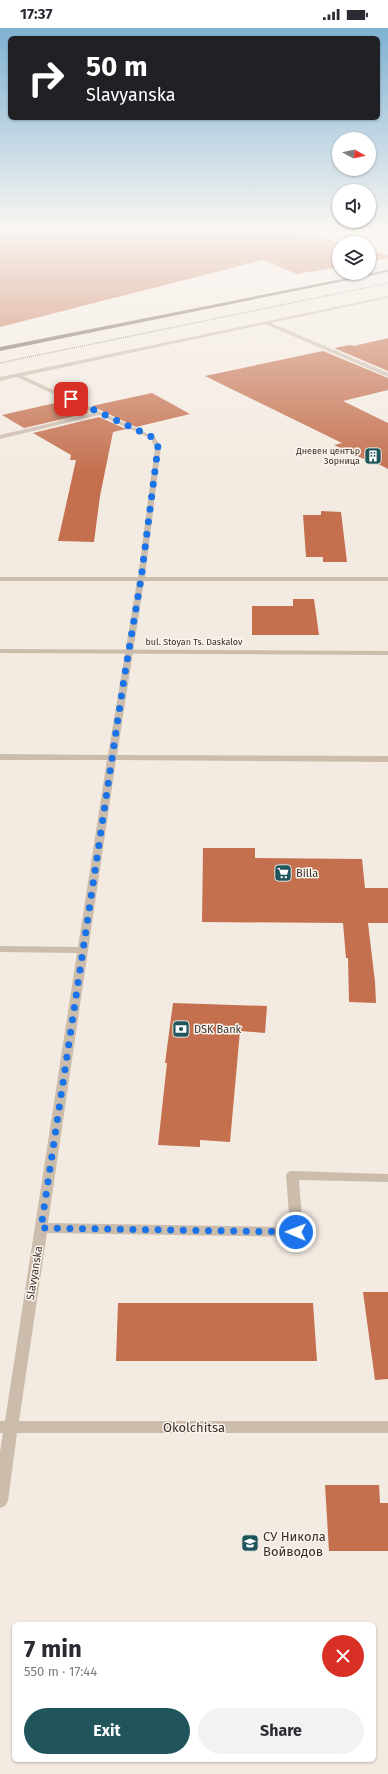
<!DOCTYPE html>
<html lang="en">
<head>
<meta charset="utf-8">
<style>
	body { margin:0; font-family:"Fira Sans",sans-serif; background:#f2f2f3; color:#2b2b33; height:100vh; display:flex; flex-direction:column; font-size:15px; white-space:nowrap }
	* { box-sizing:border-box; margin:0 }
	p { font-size:13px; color:#7c7c81 }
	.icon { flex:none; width:22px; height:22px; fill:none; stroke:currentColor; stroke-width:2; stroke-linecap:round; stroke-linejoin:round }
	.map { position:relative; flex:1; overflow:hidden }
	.panel { position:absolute; left:12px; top:1594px; width:364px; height:140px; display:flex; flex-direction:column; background:#fff; border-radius:6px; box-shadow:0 1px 3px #0004 }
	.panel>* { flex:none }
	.hud { position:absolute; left:8px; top:8px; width:372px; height:84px; border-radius:6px; box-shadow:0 1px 3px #0004; background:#202124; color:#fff; overflow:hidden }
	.needle { width:26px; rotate:98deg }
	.controls { position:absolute; left:332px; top:104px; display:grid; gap:8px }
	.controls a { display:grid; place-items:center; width:44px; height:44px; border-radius:50%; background:#fff; box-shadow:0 1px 3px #0004; font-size:20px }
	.pin { position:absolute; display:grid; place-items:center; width:34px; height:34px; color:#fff; margin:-17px; border-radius:8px; box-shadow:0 2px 6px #0006 }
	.me { position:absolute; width:44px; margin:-22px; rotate:271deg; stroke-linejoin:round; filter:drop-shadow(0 0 3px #0008) }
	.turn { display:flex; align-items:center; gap:14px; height:84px; padding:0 12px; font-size:18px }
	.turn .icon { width:52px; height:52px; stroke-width:2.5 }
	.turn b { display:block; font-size:28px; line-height:34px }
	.round { display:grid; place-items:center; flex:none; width:42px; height:42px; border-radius:21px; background:#f2f2f3 }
	.summary { display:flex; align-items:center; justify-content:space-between; height:68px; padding:0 12px }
	h1 { font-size:24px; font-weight:700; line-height:30px }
	.button { display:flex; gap:8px; margin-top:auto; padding:8px 12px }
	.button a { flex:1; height:46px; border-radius:24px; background:#20555b; color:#fff; font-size:16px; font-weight:700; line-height:46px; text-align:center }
	.button a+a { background:#f2f2f3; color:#2b2b33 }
	.status { display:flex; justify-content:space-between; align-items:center; height:28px; padding:0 20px; background:#fff; direction:ltr }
	.status svg { height:11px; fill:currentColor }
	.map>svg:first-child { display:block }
</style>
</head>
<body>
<div class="status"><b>17:37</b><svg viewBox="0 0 49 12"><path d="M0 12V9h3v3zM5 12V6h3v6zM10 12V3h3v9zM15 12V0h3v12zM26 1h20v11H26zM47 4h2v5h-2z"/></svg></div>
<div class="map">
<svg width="388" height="1746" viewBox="0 0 388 1746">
	<rect width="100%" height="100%" fill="#f3ebe1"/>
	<g fill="#c46f4e">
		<path d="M0,203H292L341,215H339V239L297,246L263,232L0,299Z"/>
		<path d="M369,222L388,227V230L369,233Z"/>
		<path d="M388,310V343L334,320L350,317L354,318Z"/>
		<path d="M323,323L388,350V362L343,373L388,395V441L369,431L366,432L334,417L342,415L205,348Z"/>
		<path d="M152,365L190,386L136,399L92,378Z"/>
		<path d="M55,375L70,383L81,381L89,385L24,400L2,387Z"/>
		<path d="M99,389L126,401L113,404L100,468L94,514L58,513L76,432H70L71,427L33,405Z"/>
		<path d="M321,483L341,484L347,534H323V529H306L303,487H321Z"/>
		<path d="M293,571H314L319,607H252V578H293Z"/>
		<path d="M203,820H255V830L362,831L365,860H388V895H368L375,954L376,975L349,974L348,930H346L343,895L202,894Z"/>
		<path d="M173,975L267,978L265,1005L240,1003L230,1114L200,1112V1119L158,1117L167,1035H165Z"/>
		<path d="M363,1264H388V1351L375,1352Z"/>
		<path d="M118,1275H313L317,1333H116Z"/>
		<path d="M325,1457H379L380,1475H388V1523H329Z"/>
	</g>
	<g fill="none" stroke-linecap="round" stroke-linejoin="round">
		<path fill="#ccbcac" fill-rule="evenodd" d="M388,268V270L271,295L388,345V349L265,296L23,348L155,409L161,419L145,549H388V553H144L117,727L388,728V734L116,732L48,1195L290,1199L286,1147L288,1144L292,1143L388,1146V1154L299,1152L303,1204L302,1207L297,1209L47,1205L19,1393H388V1405H17L8,1473L5,1478L0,1480V1424L3,1405H0V1393H5L77,925L0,924V918L78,919L107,732H0V726L108,727L137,553H0V549H138L155,419L150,410L99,387L0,411V407L94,385L17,349L0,353V349Z"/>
		<path fill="#ccbcac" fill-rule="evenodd" d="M0,621L388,623V627L0,625Z"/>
		<path fill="#7b685c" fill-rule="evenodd" d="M388,242V244L0,323V319Z"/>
		<path stroke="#3a302b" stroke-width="1.5" stroke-dasharray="0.5 1.5" stroke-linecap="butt" d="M0,335L388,255"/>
	</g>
	<linearGradient id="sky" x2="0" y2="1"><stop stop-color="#7eb1d2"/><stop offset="0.45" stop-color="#faf6f2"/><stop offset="1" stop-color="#faf6f2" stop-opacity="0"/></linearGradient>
	<rect width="388" height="447" fill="url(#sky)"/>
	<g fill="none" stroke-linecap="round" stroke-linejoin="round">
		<path stroke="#1a73e8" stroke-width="7" stroke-dasharray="0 12.6" d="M71,371L152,409L158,419L141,551L124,651L41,1200L296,1204"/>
	</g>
	<defs>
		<symbol id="building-square" viewBox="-11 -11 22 22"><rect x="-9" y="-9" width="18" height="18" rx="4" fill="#20555b" stroke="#faf5ed"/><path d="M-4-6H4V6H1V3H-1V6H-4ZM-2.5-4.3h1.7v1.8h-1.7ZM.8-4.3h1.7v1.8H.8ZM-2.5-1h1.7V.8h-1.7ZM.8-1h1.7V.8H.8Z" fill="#fff"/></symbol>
		<symbol id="supermarket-square" viewBox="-11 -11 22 22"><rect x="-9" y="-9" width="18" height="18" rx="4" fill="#20555b" stroke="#faf5ed"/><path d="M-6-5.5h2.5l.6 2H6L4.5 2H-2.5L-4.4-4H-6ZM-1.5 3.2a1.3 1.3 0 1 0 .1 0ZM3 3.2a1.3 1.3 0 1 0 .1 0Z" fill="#fff"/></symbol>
		<symbol id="bank-square" viewBox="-11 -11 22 22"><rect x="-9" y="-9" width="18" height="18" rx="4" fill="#20555b" stroke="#faf5ed"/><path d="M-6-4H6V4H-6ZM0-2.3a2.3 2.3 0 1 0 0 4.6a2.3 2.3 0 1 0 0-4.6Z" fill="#fff"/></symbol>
		<symbol id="school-square" viewBox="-11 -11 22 22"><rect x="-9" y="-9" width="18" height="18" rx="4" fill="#20555b" stroke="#faf5ed"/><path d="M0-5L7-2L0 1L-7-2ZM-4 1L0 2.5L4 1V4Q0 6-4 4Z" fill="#fff"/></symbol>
	</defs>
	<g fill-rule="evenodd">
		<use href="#building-square" x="363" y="418" width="20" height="20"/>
		<use href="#supermarket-square" x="273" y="835" width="20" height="20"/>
		<use href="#bank-square" x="171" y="991" width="20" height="20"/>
		<use href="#school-square" x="240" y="1505" width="20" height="20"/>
	</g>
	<g text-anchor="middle" stroke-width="3" stroke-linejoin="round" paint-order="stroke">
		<g font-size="9" fill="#3a302b" stroke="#faf5ed" text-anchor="end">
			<text x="360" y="426">Дневен център<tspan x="360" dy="10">Зорница</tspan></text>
		</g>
		<g font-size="9" fill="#3a302b" stroke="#faf5ed">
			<text x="194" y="617">bul. Stoyan Ts. Daskalov</text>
		</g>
		<g font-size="11" fill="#3a302b" stroke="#faf5ed" text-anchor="start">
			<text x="296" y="849">Billa</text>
			<text x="194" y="1005">DSK Bank</text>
		</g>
		<g font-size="11" fill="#3a302b" stroke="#faf5ed">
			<text transform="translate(34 1245) rotate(-81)" y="4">Slavyanska</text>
		</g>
		<g font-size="13" fill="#3a302b" stroke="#faf5ed">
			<text x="194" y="1404">Okolchitsa</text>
		</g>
		<g font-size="13" fill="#3a302b" stroke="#faf5ed" text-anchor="start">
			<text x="263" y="1513">СУ Никола<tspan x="263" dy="15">Войводов</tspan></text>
		</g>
	</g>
</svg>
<div class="controls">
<a><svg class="needle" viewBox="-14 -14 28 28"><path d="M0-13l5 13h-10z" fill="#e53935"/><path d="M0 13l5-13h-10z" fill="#7c7c81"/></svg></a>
<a><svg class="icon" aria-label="sound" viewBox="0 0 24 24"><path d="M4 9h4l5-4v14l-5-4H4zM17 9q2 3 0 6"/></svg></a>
<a><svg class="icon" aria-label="layers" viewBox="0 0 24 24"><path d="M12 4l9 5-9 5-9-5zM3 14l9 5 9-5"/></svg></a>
</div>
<div class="pin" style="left:71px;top:371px;background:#d93025"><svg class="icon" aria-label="arrive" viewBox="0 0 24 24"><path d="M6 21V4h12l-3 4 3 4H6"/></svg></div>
<svg class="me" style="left:296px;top:1204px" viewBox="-20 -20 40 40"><circle r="17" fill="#1a73e8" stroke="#fff" stroke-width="3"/><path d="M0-11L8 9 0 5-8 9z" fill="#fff"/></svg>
<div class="hud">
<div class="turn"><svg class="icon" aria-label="right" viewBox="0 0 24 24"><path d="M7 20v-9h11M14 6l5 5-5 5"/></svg><div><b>50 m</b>Slavyanska</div></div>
</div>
<section class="panel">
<div class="summary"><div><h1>7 min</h1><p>550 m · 17:44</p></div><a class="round" style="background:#d93025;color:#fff"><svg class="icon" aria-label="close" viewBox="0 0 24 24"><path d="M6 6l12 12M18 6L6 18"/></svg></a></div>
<div class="button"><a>Exit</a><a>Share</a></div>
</section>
</div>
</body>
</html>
